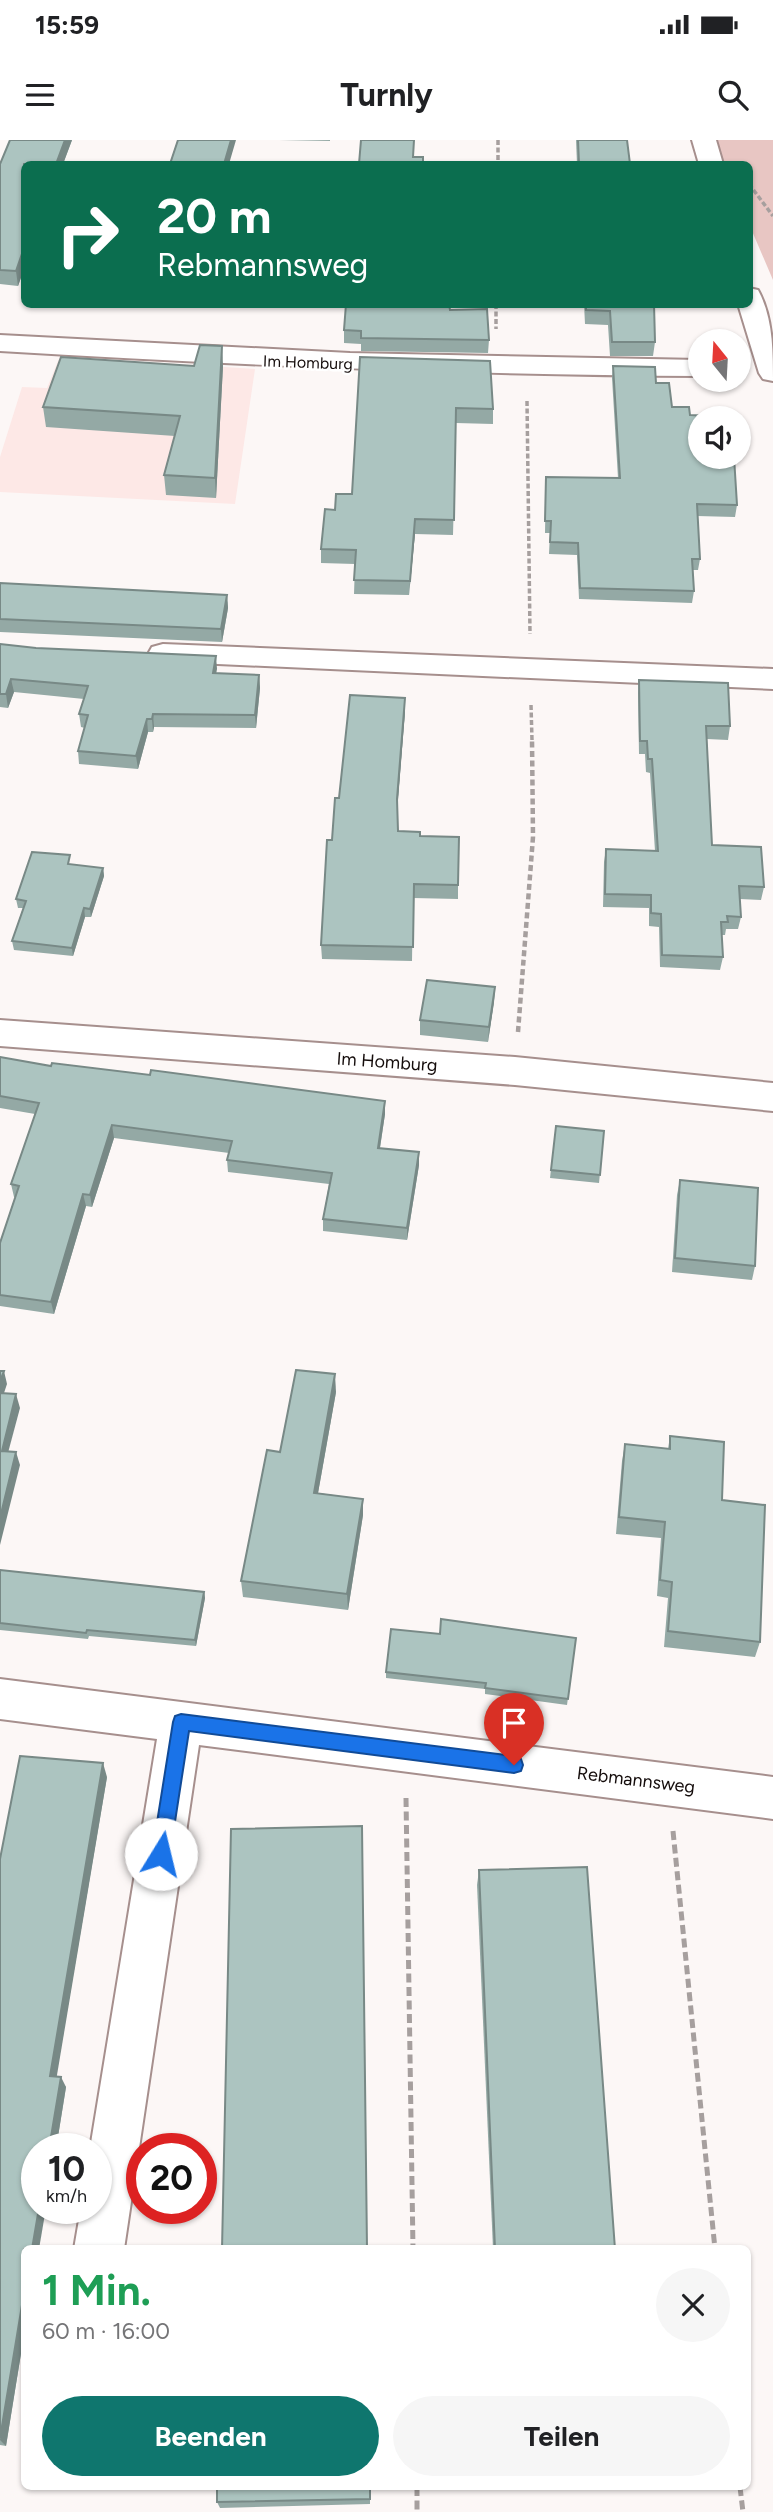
<!DOCTYPE html>
<html lang="de">
<head>
<meta charset="utf-8">
<style>
	body { margin:0; font-family:Figtree,sans-serif; background:#f6f6f6; color:#202124; height:100vh; display:flex; flex-direction:column; font-size:26px; white-space:nowrap }
	* { box-sizing:border-box; margin:0 }
	p { font-size:23px; color:#757577 }
	.icon { flex:none; width:38px; height:38px; fill:none; stroke:currentColor; stroke-width:2; stroke-linecap:round; stroke-linejoin:round }
	.map { position:relative; flex:1; overflow:hidden }
	.side { position:absolute; left:21px; top:2105px; width:730px; height:245px; display:flex; flex-direction:column; background:#fff; border-radius:10px; box-shadow:0 2px 5px #0004 }
	.side>* { flex:none }
	.guide { position:absolute; left:21px; top:21px; width:732px; height:147px; border-radius:10px; box-shadow:0 2px 5px #0004; background:#0b6e4f; color:#fff; overflow:hidden }
	.needle { width:46px; rotate:342deg }
	.fabs { position:absolute; left:688px; top:189px; display:grid; gap:14px }
	.fabs a { display:grid; place-items:center; width:63px; height:63px; border-radius:50%; background:#fff; box-shadow:0 2px 5px #0004; font-size:35px }
	.speed { position:absolute; left:21px; top:1993px; display:flex; gap:14px; font-size:35px; font-weight:700; text-align:center }
	.speed>* { display:grid; place-content:center; width:91px; height:91px; border-radius:50%; background:#fff; box-shadow:0 2px 5px #0004; line-height:1 }
	.speed small { font-size:18px; font-weight:400 }
	.speed .limit { border:10px solid #d22; background:#fff; color:#111 }
	.pin { position:absolute; display:grid; place-items:center; width:60px; height:60px; color:#fff; margin:-72px -30px; border-radius:50% 50% 50% 0; rotate:-45deg; box-shadow:0 0 7px #0007 }
	.pin .icon { rotate:45deg }
	.me { position:absolute; width:77px; margin:-38px; rotate:9deg; stroke-linejoin:round; filter:drop-shadow(0 0 5px #0008) }
	.turn { display:flex; align-items:center; gap:24px; height:147px; padding:0 21px; font-size:32px }
	.turn .icon { width:91px; height:91px; stroke-width:2.5 }
	.turn b { display:block; font-size:49px; line-height:60px }
	.round { display:grid; place-items:center; flex:none; width:74px; height:74px; border-radius:37px; background:#f6f6f6 }
	.headline { display:flex; align-items:center; justify-content:space-between; height:119px; padding:0 21px }
	h1 { font-size:42px; font-weight:700; line-height:52px; color:#1e9e55 }
	.action { display:flex; gap:14px; margin-top:auto; padding:14px 21px }
	.action a { flex:1; height:80px; border-radius:42px; background:#0f766e; color:#fff; font-size:28px; font-weight:700; line-height:80px; text-align:center }
	.action a+a { background:#f6f6f6; color:#202124 }
	.status { display:flex; justify-content:space-between; align-items:center; height:49px; padding:0 35px; background:#fff; direction:ltr }
	.status svg { height:19px; fill:currentColor }
	header { display:flex; justify-content:space-between; align-items:center; height:91px; padding:0 21px; background:#fff; font-size:32px; font-weight:700 }
	.map>svg:first-child { display:block }
</style>
</head>
<body>
<div class="status"><b>15:59</b><svg viewBox="0 0 49 12"><path d="M0 12V9h3v3zM5 12V6h3v6zM10 12V3h3v9zM15 12V0h3v12zM26 1h20v11H26zM47 4h2v5h-2z"/></svg></div>
<header><svg class="icon" aria-label="menu" viewBox="0 0 24 24"><path d="M4 6h16M4 12h16M4 18h16"/></svg>Turnly<svg class="icon" aria-label="search" viewBox="0 0 24 24"><circle cx="10" cy="10" r="6"/><path d="M15 15l6 6"/></svg></header>
<div class="map">
<svg width="773" height="2372" viewBox="0 0 773 2372">
	<rect width="100%" height="100%" fill="#fcf7f6"/>
	<path fill="#fde8e6" d="M60,216L255,229L235,364L0,352V317L22,247L47,248Z"/>
	<path fill="#e8c6c3" d="M714,0H773V140L749,84V24H724Z"/>
	<g fill="none" stroke-linecap="round" stroke-linejoin="round">
		<defs>
			<g id="minor">
				<path d="M692,0H716L723,24H699Z"/>
				<path d="M749,148L758,150C773,177 773,211 773,241L763,239L759,233L738,164H749Z"/>
				<path d="M0,195L350,213L700,220V236C466,235 233,225 0,211Z"/>
				<path d="M163,504L773,529V549L152,521L148,514L152,507Z"/>
				<path d="M0,880L515,917L773,943V971L515,945L0,906Z"/>
				<path d="M0,1539L773,1637V1679L199,1605L124,2109H74L81,2068H96V2009H90L157,1599L0,1579Z"/>
			</g>
		</defs>
		<use href="#minor" stroke="#a68f8d" stroke-width="4"/>
		<g stroke="#a69f9e" stroke-width="3.5" stroke-dasharray="5 2.5" stroke-linecap="butt">
			<path d="M498,0V24"/>
			<path d="M749,44L773,76"/>
			<path d="M496,164V189"/>
			<path d="M527,261L530,494"/>
			<path d="M531,565L532,600"/>
		</g>
		<path stroke="#a69f9e" stroke-width="4.5" stroke-dasharray="6 3.5" stroke-linecap="butt" d="M518,892L533,697L532,599"/>
		<g stroke="#a69f9e" stroke-width="5" stroke-dasharray="9 4.5" stroke-linecap="butt">
			<path d="M406,1658L413,2109"/>
			<path d="M673,1691L715,2109"/>
			<path d="M417,2347V2372"/>
			<path d="M740,2347L743,2372"/>
		</g>
		<use href="#minor" fill="#fff" fill-rule="evenodd"/>
	</g>
	<g fill="#94a9a5">
		<path d="M72,0L63,24H24V129L18,146L0,144V24Z"/>
		<path d="M279,0H330V1Z"/>
		<path d="M576,0H627L630,24H577Z"/>
		<path d="M584,164H654L655,202L653,216H610L608,185L585,184Z"/>
		<path d="M450,170L489,200L488,213L361,211V204L344,203V190Z"/>
		<path d="M360,217L493,269V284L456,283L453,395L415,394L409,455L354,454L355,424L321,423V409L335,370L352,354Z"/>
		<path d="M194,226H223L216,358L166,355L164,335L175,296L46,287L43,267Z"/>
		<path d="M613,226L656,243L672,267L690,275L737,365L735,377L697,376L700,419L698,430H693L694,451L692,463L579,459L577,415L549,414L550,393H545L546,337L618,338L612,238Z"/>
		<path d="M0,443L227,455L228,468L222,502L0,492Z"/>
		<path d="M0,504L36,508L216,516V533L259,535L260,548L256,588L154,587L153,592H148L138,629L79,624L78,611L85,588L81,587L79,574L84,559L14,552L8,568L0,567Z"/>
		<path d="M639,540L730,586L728,600L707,599L712,705L764,747L761,760L740,759L741,777L738,789H726L725,795H721L723,817L720,830L660,827L659,787L649,786V768L603,767L604,722L606,709L655,711L650,633L646,632L645,614H639L638,553Z"/>
		<path d="M405,558V572L397,669L398,691L420,696L458,745V759L413,758L412,821L322,819L321,805L332,700L339,658Z"/>
		<path d="M72,724V725L103,728L104,736L91,777H85L73,816L14,810L12,801L23,768H18L16,759Z"/>
		<path d="M495,847L494,862L488,902L420,895V880Z"/>
		<path d="M0,917L51,926L385,974L380,1008L419,1012V1025L407,1100L323,1091V1079L329,1044L228,1032L227,1020L229,1013L114,998L92,1067L86,1066L54,1174L0,1166V1103L15,1057H14L11,1044L35,974L0,968Z"/>
		<path d="M556,986L604,991L599,1043L550,1038Z"/>
		<path d="M680,1040L755,1126L752,1140L672,1132L677,1055Z"/>
		<path d="M336,1252L318,1353L363,1359V1375L348,1470L243,1457L241,1441L280,1312Z"/>
		<path d="M670,1296L722,1360L760,1502L755,1517L664,1507L668,1458L657,1456L661,1398L616,1394L622,1321L625,1304L668,1309Z"/>
		<path d="M0,1430L204,1452L205,1458L196,1506L89,1496L88,1499L0,1490Z"/>
		<path d="M440,1494L576,1498L567,1565L485,1554V1549L386,1538V1532Z"/>
		<path d="M107,1637L56,1936L66,1947L56,2009H37L24,2109V2195L6,2306L0,2305V1719Z"/>
		<path d="M479,1730L615,2109H493L477,1745Z"/>
		<path d="M370,2347V2364L220,2368L217,2362Z"/>
		<path d="M503,2347H628L503,2349Z"/>
	</g>
	<g fill="#788986">
		<path d="M65,0H72L63,24H56Z"/>
		<path d="M231,0H236L229,24H224Z"/>
		<path d="M24,108V129L18,146L16,131Z"/>
		<path d="M222,206L223,226L216,358L215,338Z"/>
		<path d="M415,379V394L409,455L410,441Z"/>
		<path d="M227,455L228,468L222,502L221,489Z"/>
		<path d="M216,516L217,529L214,546L213,533Z"/>
		<path d="M259,535L260,548L256,588L255,575Z"/>
		<path d="M11,539L14,552L8,568L6,554Z"/>
		<path d="M405,558V572L397,673V659Z"/>
		<path d="M153,574L154,587L153,592L152,579Z"/>
		<path d="M147,579L148,592L138,629L136,616Z"/>
		<path d="M103,728L104,736L91,777L90,769Z"/>
		<path d="M84,768L85,777L73,816L72,808Z"/>
		<path d="M495,847L494,862L488,902L489,887Z"/>
		<path d="M385,961V974L378,1020V1008Z"/>
		<path d="M112,985L114,998L92,1067L90,1055Z"/>
		<path d="M419,1012V1025L407,1100V1088Z"/>
		<path d="M83,1054L86,1066L54,1174L51,1162Z"/>
		<path d="M4,1231L7,1244L0,1265V1241Z"/>
		<path d="M335,1234L336,1252L315,1370L314,1353Z"/>
		<path d="M16,1254L20,1268L5,1324L2,1311Z"/>
		<path d="M16,1312L20,1325L0,1405V1378Z"/>
		<path d="M363,1359V1375L348,1470L347,1454Z"/>
		<path d="M204,1452L205,1458L196,1506L195,1500Z"/>
		<path d="M103,1623L107,1637L55,1947L50,1936Z"/>
		<path d="M61,1937L66,1947L56,2009H49Z"/>
		<path d="M39,2068H46L39,2109H32Z"/>
		<path d="M24,2153V2195L6,2306L0,2300Z"/>
	</g>
	<g fill="#acc4c0" stroke="#788986" stroke-width="2">
		<path d="M10,0H65L56,24H24V108L16,131L0,130V24Z"/>
		<path d="M178,0H231L224,24H170Z"/>
		<path d="M361,0H414L413,17H423V24H359Z"/>
		<path d="M578,0H627L630,24H579Z"/>
		<path d="M346,164H449L450,170L487,169L489,200L361,198V191L344,190Z"/>
		<path d="M586,164H654L655,202H612L610,171L586,170Z"/>
		<path d="M200,205L222,206L215,338L164,335L180,276L43,267L61,217L194,226Z"/>
		<path d="M360,217L490,221L493,269L456,268L454,380L415,379L410,441L354,440L356,410L321,409L325,369L335,370L336,354H352Z"/>
		<path d="M613,226L655,227L656,243H669L672,267H689L690,275L732,277V278H700V317H734L737,365L697,364L700,419H692L694,451L580,448L578,403L550,402L551,381H545L546,337L620,338Z"/>
		<path d="M0,443L227,455L221,489L0,479Z"/>
		<path d="M0,504L36,508L216,516L213,533L259,535L255,575L153,574L152,579H147L136,616L78,611L88,575L79,574L88,546L11,539L6,554H0Z"/>
		<path d="M639,540L728,543L730,586H706L712,705L761,707L764,747L739,746L741,777L727,776L728,782H721L723,817L662,815L661,774L651,773V755L605,754L606,709L658,711L652,619H648L647,601H640Z"/>
		<path d="M350,555L405,558L397,659L398,691L420,692V696L459,697L458,745L414,744L413,807L321,805L327,700H332L335,658H339Z"/>
		<path d="M32,712L70,715L68,724L103,728L90,769L84,768L72,808L12,801L26,761L16,759Z"/>
		<path d="M427,840L495,847L489,887L420,880Z"/>
		<path d="M0,917L51,926L52,923L150,935L151,930L385,961L378,1008L419,1012L407,1088L323,1079L332,1033L227,1020L232,1001L112,985L90,1055L83,1054L51,1162L0,1155V1103L19,1046L11,1044L39,963L0,956Z"/>
		<path d="M556,986L604,991L600,1035L551,1030Z"/>
		<path d="M680,1040L758,1048L755,1126L675,1118Z"/>
		<path d="M296,1230L335,1234L314,1353L363,1359L347,1454L241,1441L267,1310L280,1312Z"/>
		<path d="M0,1231H4L0,1241Z"/>
		<path d="M0,1253L16,1254L2,1311L16,1312L0,1378Z"/>
		<path d="M670,1296L724,1302L722,1360L765,1365L760,1502L668,1491L672,1442L660,1440L665,1382L619,1377L625,1304L670,1309Z"/>
		<path d="M0,1430L204,1452L195,1500L87,1490L86,1493L0,1483Z"/>
		<path d="M441,1479L576,1498L568,1559L485,1548L486,1543L386,1532L391,1489L440,1494Z"/>
		<path d="M20,1616L103,1623L50,1936L61,1937L49,2009H37V2068H39L32,2109H24V2153L0,2298V1719Z"/>
		<path d="M362,1686L367,2109H222L231,1689Z"/>
		<path d="M587,1727L615,2109H495L479,1730Z"/>
		<path d="M217,2347H370V2359L217,2362Z"/>
	</g>
	<path fill="#1a73e8" stroke="#114b97" stroke-width="2" d="M181,1574L514,1616L521,1619L523,1625L521,1631L514,1633L189,1591L170,1714L167,1720L161,1723L154,1720L152,1714L173,1582L175,1576Z"/>
	<g text-anchor="middle" stroke-width="5" stroke-linejoin="round" paint-order="stroke">
		<g font-size="16" fill="#140c0b" stroke="#fff">
			<text transform="translate(308 222) rotate(2)" y="6">Im Homburg</text>
		</g>
		<g font-size="18" fill="#140c0b" stroke="#fff">
			<text transform="translate(387 922) rotate(4)" y="6">Im Homburg</text>
			<text transform="translate(636 1640) rotate(7)" y="6">Rebmannsweg</text>
		</g>
	</g>
</svg>
<div class="fabs">
<a><svg class="needle" viewBox="-14 -14 28 28"><path d="M0-13l5 13h-10z" fill="#e53935"/><path d="M0 13l5-13h-10z" fill="#757577"/></svg></a>
<a><svg class="icon" aria-label="sound" viewBox="0 0 24 24"><path d="M4 9h4l5-4v14l-5-4H4zM17 9q2 3 0 6"/></svg></a>
</div>
<div class="speed"><div>10<small>km/h</small></div><div class="limit">20</div></div>
<div class="pin" style="left:514px;top:1625px;background:#d93025"><svg class="icon" aria-label="arrive" viewBox="0 0 24 24"><path d="M6 21V4h12l-3 4 3 4H6"/></svg></div>
<svg class="me" style="left:161px;top:1714px" viewBox="-20 -20 40 40"><circle r="19" fill="#fff"/><path d="M0-13L10 11 0 6-10 11z" fill="#1a73e8"/></svg>
<div class="guide">
<div class="turn"><svg class="icon" aria-label="right" viewBox="0 0 24 24"><path d="M7 20v-9h11M14 6l5 5-5 5"/></svg><div><b>20 m</b>Rebmannsweg</div></div>
</div>
<section class="side">
<div class="headline"><div><h1>1 Min.</h1><p>60 m · 16:00</p></div><a class="round"><svg class="icon" aria-label="close" viewBox="0 0 24 24"><path d="M6 6l12 12M18 6L6 18"/></svg></a></div>
<div class="action"><a>Beenden</a><a>Teilen</a></div>
</section>
</div>
</body>
</html>
